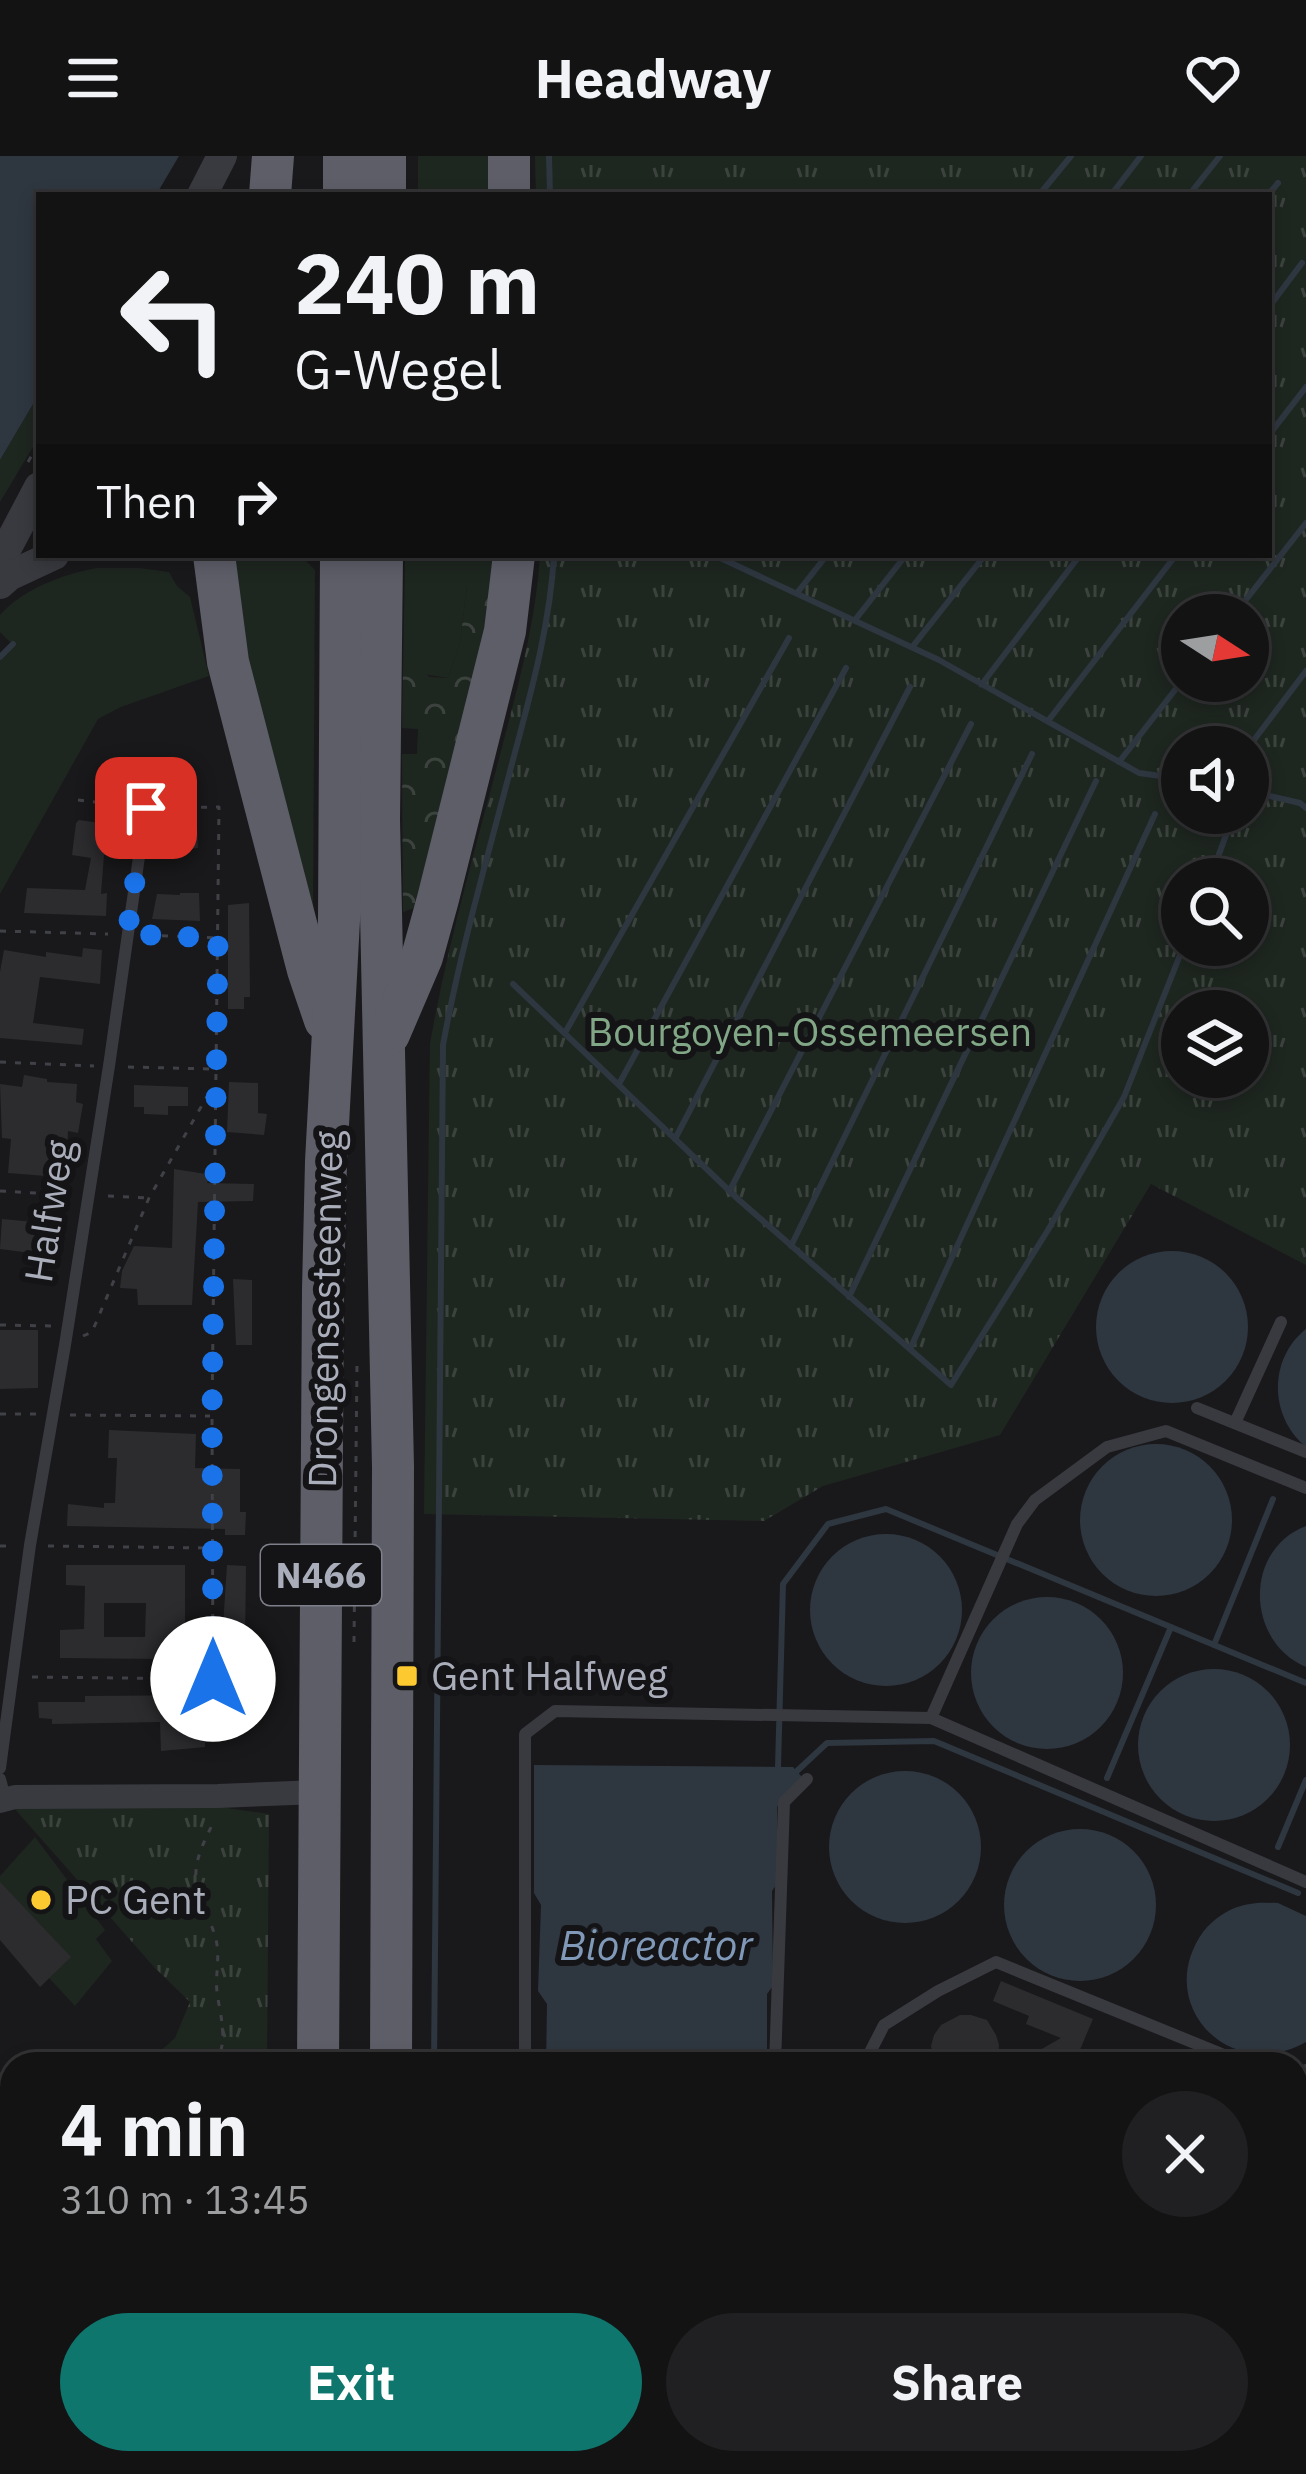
<!DOCTYPE html>
<html lang="en">
<head>
<meta charset="utf-8">
<style>
	body { margin:0; font-family:"IBM Plex Sans",sans-serif; background:#202022; color:#f1f3f6; height:100vh; display:flex; flex-direction:column; font-size:45px; white-space:nowrap }
	* { box-sizing:border-box; margin:0 }
	p { font-size:39px; color:#9d9ea0 }
	.icon { flex:none; width:66px; height:66px; fill:none; stroke:currentColor; stroke-width:2; stroke-linecap:round; stroke-linejoin:round }
	.map { position:relative; flex:1; overflow:hidden }
	.sheet { position:absolute; left:0px; top:1896px; width:1308px; height:423px; display:flex; flex-direction:column; background:#131314; border-radius:36px 36px 0 0; box-shadow:0 6px 18px #0003,0 0 0 3px #323234 }
	.sheet>* { flex:none }
	.banner { position:absolute; left:36px; top:36px; width:1236px; height:366px; border-radius:0px; box-shadow:0 6px 18px #0003,0 0 0 3px #323234; background:#131314; color:#f1f3f6; overflow:hidden }
	.needle { width:78px; rotate:102deg }
	.controls { position:absolute; left:1161px; top:438px; display:grid; gap:24px }
	.controls a { display:grid; place-items:center; width:108px; height:108px; border-radius:50%; background:#131314; box-shadow:0 6px 18px #0003,0 0 0 3px #323234; font-size:60px }
	.pin { position:absolute; display:grid; place-items:center; width:102px; height:102px; color:#fff; margin:-51px; border-radius:24px; box-shadow:0 6px 18px #0006 }
	.me { position:absolute; width:132px; margin:-66px; rotate:0deg; stroke-linejoin:round; filter:drop-shadow(0 0 9px #0008) }
	.turn { display:flex; align-items:center; gap:42px; height:252px; padding:0 60px; font-size:54px }
	.turn .icon { width:156px; height:156px; stroke-width:2.5 }
	.turn b { display:block; font-size:84px; line-height:102px }
	.then { display:flex; align-items:center; height:114px; padding:0 60px; background:#0003; gap:24px; font-size:45px }
	.round { display:grid; place-items:center; flex:none; width:126px; height:126px; border-radius:63px; background:#202022 }
	.overview { display:flex; align-items:center; justify-content:space-between; height:204px; padding:0 60px }
	h1 { font-size:72px; font-weight:700; line-height:90px }
	.cta { display:flex; gap:24px; margin-top:auto; padding:24px 60px }
	.cta a { flex:1; height:138px; border-radius:72px; background:#0f766e; color:#fff; font-size:48px; font-weight:700; line-height:138px; text-align:center }
	.cta a+a { background:#202022; color:#f1f3f6 }
	header { display:flex; justify-content:space-between; align-items:center; height:156px; padding:0 60px; background:#131314; font-size:54px; font-weight:700 }
	.map>svg:first-child { display:block }
</style>
</head>
<body>
<header><svg class="icon" aria-label="menu" viewBox="0 0 24 24"><path d="M4 6h16M4 12h16M4 18h16"/></svg>Headway<svg class="icon" aria-label="heart" viewBox="0 0 24 24"><path d="M12 20l-8-8c-3-5 5-10 8-4 3-6 11-1 8 4z"/></svg></header>
<div class="map">
<svg width="1306" height="2318" viewBox="0 0 1306 2318">
	<defs>
		<pattern id="forest-crowns" width="20" height="18" patternUnits="userSpaceOnUse" patternTransform="scale(3)"><rect width="20" height="18" fill="#1e2620"/><path d="M2 6a3 3 0 1 1 6 0M12 15a3 3 0 1 1 6 0" fill="none" stroke="#3c433e"/></pattern>
		<pattern id="park-tufts" width="24" height="20" patternUnits="userSpaceOnUse" patternTransform="scale(3)"><rect width="24" height="20" fill="#1e2620"/><path d="M3 7l-1-3M5 7V3M7 7l1-3M15 17l-1-3M17 17v-4M19 17l1-3" fill="none" stroke="#3c433e"/></pattern>
	</defs>
	<rect width="100%" height="100%" fill="#19191b"/>
	<g fill="#1e2620">
		<path d="M418,0H496L497,39H418Z"/>
		<path d="M39,238V281L0,346V304Z"/>
		<path d="M231,399H300L315,414L313,759L248,529Z"/>
		<path d="M514,399L510,438L467,430L460,487L448,522L403,515L405,401Z"/>
		<path d="M97,412H139L169,416L177,430L190,441L209,520L121,551L98,563L0,738V501L12,488L0,476V459C23,433 63,418 97,412Z"/>
		<path d="M35,1681L105,1774L96,1783L112,1805L75,1850L0,1769V1720Z"/>
	</g>
	<path fill="url(#forest-crowns)" d="M492,423L510,438L438,743L403,756L402,598H417L418,573L402,572L403,515L416,511L430,521L448,522L460,487L467,430Z"/>
	<g fill="url(#park-tufts)" fill-rule="evenodd">
		<path d="M535,0H1306V1109L1151,1028L1000,1279L823,1330L764,1365L424,1358L430,888C447,790 475,695 500,599C517,533 536,468 540,399H1269V39H536ZM1182,459H1248V525H1182ZM1182,591H1248V657H1182ZM1182,723H1248V789H1182ZM1182,855H1248V921H1182Z"/>
		<path d="M213,1650L269,1658L267,1908H146L175,1882L190,1846L154,1811L14,1652Z"/>
		<path d="M1306,1957V2318H1158L1161,2307H1296V1969Z"/>
		<path d="M12,2028V2307H287V2318H0V2039Z"/>
	</g>
	<g fill="#2e3640">
		<path d="M0,0H179L156,39H39V238L0,304Z"/>
		<circle cx="1172" cy="1171" r="76"/>
		<path d="M1306,1173V1291C1269,1261 1268,1203 1306,1173Z"/>
		<circle cx="1156" cy="1364" r="76"/>
		<path d="M1306,1370V1511C1246,1486 1243,1394 1306,1370Z"/>
		<circle cx="886" cy="1454" r="76"/>
		<circle cx="1047" cy="1517" r="76"/>
		<circle cx="1214" cy="1589" r="76"/>
		<path d="M534,1609L793,1611L802,1621L777,1651V1728L772,1735L773,1830L767,1838V1908H546L547,1848L538,1835L541,1749L534,1737Z"/>
		<circle cx="905" cy="1691" r="76"/>
		<circle cx="1080" cy="1749" r="76"/>
		<path d="M1278,1747L1306,1760V1886C1230,1929 1152,1848 1203,1776C1214,1762 1232,1750 1250,1748C1259,1746 1269,1747 1278,1747Z"/>
		<path d="M1306,2189V2318H1253L1256,2307H1296V2205Z"/>
	</g>
	<g fill="none" stroke-linecap="round" stroke-linejoin="round">
		<g stroke="#2e3640" stroke-width="6">
			<path d="M549,0L550,39"/>
			<path d="M1039,39L1071,0"/>
			<path d="M1111,39L1141,0"/>
			<path d="M1189,39L1220,0"/>
			<path d="M1268,39L1278,27"/>
			<path d="M1269,151L1302,107"/>
			<path d="M1269,279L1306,231"/>
			<path d="M716,400L939,504L1139,617L1182,623"/>
			<path d="M797,437L827,399"/>
			<path d="M1234,459L1306,367"/>
			<path d="M855,464L906,399"/>
			<path d="M913,490L985,399"/>
			<path d="M0,501L13,488"/>
			<path d="M982,528L1080,399"/>
			<path d="M1048,565L1176,399"/>
			<path d="M1248,592L1306,515"/>
			<path d="M1119,606L1182,525"/>
			<path d="M1248,635L1300,647L1306,652"/>
			<path d="M1210,723L1234,657"/>
			<path d="M513,828L739,1044L951,1229L1048,1074L1124,941L1184,789"/>
			<path d="M566,875L789,482"/>
			<path d="M619,928L846,512"/>
			<path d="M675,983L910,531"/>
			<path d="M730,1034L971,568"/>
			<path d="M791,1090L1032,598"/>
			<path d="M849,1141L1096,625"/>
			<path d="M910,1193L1155,658"/>
			<path d="M1214,1489L1273,1343"/>
			<path d="M778,1611L783,1428L828,1368L886,1353L1306,1527"/>
			<path d="M797,1615L827,1587L934,1585L1298,1737"/>
			<path d="M1107,1622L1171,1471"/>
			<path d="M1278,1691L1306,1624"/>
			<path d="M434,1908L443,889C461,791 489,696 514,600C532,533 550,468 554,399"/>
			<path d="M0,2038L12,2041"/>
			<path d="M433,2313V2307"/>
		</g>
	</g>
	<g fill="#2c2c2f" fill-rule="evenodd">
		<path d="M176,615L175,631L119,630V616Z"/>
		<path d="M79,664L107,668L108,665L125,666L123,700L104,699L101,738L107,737L106,760L24,757L27,732L85,734L91,702L72,699L76,667Z"/>
		<path d="M162,668L197,669L198,692L162,695Z"/>
		<path d="M180,737H199L200,765L152,763L157,738L180,739Z"/>
		<path d="M249,747L250,841H244V853H228V749Z"/>
		<path d="M83,792L102,794L100,828L40,821L33,867L84,873L82,889L0,882V816L4,794L46,801V796L82,801Z"/>
		<path d="M24,919L47,923V926L77,928L76,946L83,948L78,977L68,975L66,1018H60L59,1021L8,1017L11,983L2,982L0,928L22,931Z"/>
		<path d="M229,926L258,927V957L267,958L264,979L227,976Z"/>
		<path d="M134,929L188,931V950H168V959L144,958V951H134Z"/>
		<path d="M174,1013L206,1018L209,1021L207,1027L254,1028L253,1045L198,1046L192,1149H138L137,1133L120,1132L122,1115L134,1090L172,1092Z"/>
		<path d="M2,1063L56,1068L54,1100L0,1093Z"/>
		<path d="M233,1123L252,1124V1189H236Z"/>
		<path d="M0,1174H38V1232L0,1233Z"/>
		<path d="M109,1274L196,1278L195,1312L240,1313V1356H246L245,1379H225V1373L67,1370L68,1348L104,1352V1347H115L117,1302H108Z"/>
		<path d="M66,1409H185V1471L223,1470L227,1409L246,1410L245,1486L259,1487V1507H245V1515H242L240,1565L206,1564L205,1591L161,1595L160,1566L52,1568V1563L39,1562L38,1546H85V1540L222,1539L223,1500L164,1503L60,1502V1474L84,1473L85,1430L66,1429ZM104,1447H146L145,1481H104Z"/>
		<path d="M0,1726L71,1801L40,1831L0,1784Z"/>
		<path d="M1001,1825L1093,1863L1074,1908H1015L1061,1882L1026,1868L1029,1860L993,1845Z"/>
		<path d="M960,1859H971L987,1864L996,1879L999,1889L998,1908H935L931,1890L934,1879L941,1869Z"/>
	</g>
	<g fill="none" stroke-linecap="round" stroke-linejoin="round">
		<g stroke="#3f4147" stroke-width="3" stroke-dasharray="6 9" stroke-linecap="butt">
			<path d="M38,298H39"/>
			<path d="M28,306L39,287"/>
			<path d="M78,644L127,650"/>
			<path d="M0,775L108,778"/>
			<path d="M147,779L216,782"/>
			<path d="M0,906L94,910"/>
			<path d="M128,911L214,913"/>
			<path d="M0,1035L69,1039"/>
			<path d="M108,1040L147,1042"/>
			<path d="M0,1169L53,1170"/>
			<path d="M83,1180L92,1176L149,1042L213,930"/>
			<path d="M0,1258H36"/>
			<path d="M70,1259L210,1260"/>
			<path d="M0,1390H14"/>
			<path d="M48,1390L212,1392"/>
			<path d="M354,1486L357,1208"/>
			<path d="M32,1521L213,1523L212,1260L219,651L161,652"/>
			<path d="M214,1908C230,1887 220,1860 217,1836C215,1817 221,1799 215,1780C210,1762 197,1745 196,1727C194,1703 204,1686 214,1665"/>
			<path d="M0,2087L12,2090"/>
			<path d="M0,2104L3,2088"/>
			<path d="M0,2249L12,2252"/>
			<path d="M5,2250L12,2232"/>
			<path d="M0,2265L12,2259"/>
			<path d="M172,2307L186,2314V2318"/>
			<path d="M183,2307L186,2314L210,2318"/>
		</g>
		<g stroke="#393a40" stroke-width="12">
			<path d="M1197,1252L1306,1296"/>
			<path d="M1235,1267L1281,1166"/>
			<path d="M931,1562L1017,1368L1035,1344L1107,1291L1166,1275L1306,1332"/>
			<path d="M0,1612L30,1389L65,1189L109,910L146,652"/>
			<path d="M0,1623L5,1642"/>
			<path d="M525,1908V1578L555,1555L931,1562L1306,1726"/>
			<path d="M775,1908L784,1646L807,1623"/>
			<path d="M864,1908L884,1869L938,1835L996,1806L1246,1908"/>
			<path d="M1296,1926L1306,1914"/>
		</g>
		<path stroke="#393a40" stroke-width="24" d="M0,1645L15,1641L218,1640L319,1636"/>
		<g stroke="#393a40" stroke-width="30">
			<path d="M202,39L222,0"/>
			<path d="M0,405L39,331"/>
			<path d="M0,428L9,420L54,399"/>
		</g>
		<g stroke="#5d5e68" stroke-width="42">
			<path d="M509,0V39"/>
			<path d="M270,39L273,0"/>
			<path d="M344,39V0"/>
			<path d="M385,39V0"/>
			<path d="M214,399L228,506L308,814L325,864"/>
			<path d="M382,399L379,664L393,1311L391,1908"/>
			<path d="M389,878L422,801L438,743L505,475L514,399"/>
			<path d="M318,1908L323,1134L326,1006L339,764L341,399"/>
			<path d="M316,2318V2307"/>
			<path d="M390,2318V2307"/>
		</g>
	</g>
	<g fill="none" stroke-linecap="round" stroke-linejoin="round">
		<path stroke="#1a73e8" stroke-width="21" stroke-dasharray="0 37.8" d="M146,652L127,778L218,782L212,1260L213,1523"/>
	</g>
	<g fill="#fcc930" stroke="#141416" stroke-width="4.5">
		<rect x="395" y="1508" width="24" height="24" rx="6"/>
		<circle cx="41" cy="1744" r="12"/>
	</g>
	<g text-anchor="middle" stroke-width="12" stroke-linejoin="round" paint-order="stroke">
		<rect fill="#141416" stroke="#7d808a" stroke-width="3" x="261" y="1389" width="120" height="60" rx="9"/>
		<g font-size="36" font-weight="bold" fill="#aaaebb">
			<text x="321" y="1432">N466</text>
		</g>
		<g font-size="39" fill="#81a786" stroke="#141416">
			<text x="810" y="890">Bourgoyen-Ossemeersen</text>
		</g>
		<g font-size="39" fill="#aaaebb" stroke="#141416">
			<text transform="translate(49 1055) rotate(-81)" y="14">Halfweg</text>
			<text transform="translate(325 1153) rotate(-89)" y="14">Drongensesteenweg</text>
		</g>
		<g font-size="39" fill="#aaaebb" stroke="#141416" text-anchor="start">
			<text x="431" y="1534">Gent Halfweg</text>
			<text x="65" y="1758">PC Gent</text>
		</g>
		<g font-size="42" font-style="italic" fill="#8099b8" stroke="#141416">
			<text x="656" y="1804">Bioreactor</text>
		</g>
	</g>
</svg>
<div class="controls">
<a><svg class="needle" viewBox="-14 -14 28 28"><path d="M0-13l5 13h-10z" fill="#e53935"/><path d="M0 13l5-13h-10z" fill="#9d9ea0"/></svg></a>
<a><svg class="icon" aria-label="sound" viewBox="0 0 24 24"><path d="M4 9h4l5-4v14l-5-4H4zM17 9q2 3 0 6"/></svg></a>
<a><svg class="icon" aria-label="search" viewBox="0 0 24 24"><circle cx="10" cy="10" r="6"/><path d="M15 15l6 6"/></svg></a>
<a><svg class="icon" aria-label="layers" viewBox="0 0 24 24"><path d="M12 4l9 5-9 5-9-5zM3 14l9 5 9-5"/></svg></a>
</div>
<div class="pin" style="left:146px;top:652px;background:#d93025"><svg class="icon" aria-label="arrive" viewBox="0 0 24 24"><path d="M6 21V4h12l-3 4 3 4H6"/></svg></div>
<svg class="me" style="left:213px;top:1523px" viewBox="-20 -20 40 40"><circle r="19" fill="#fff"/><path d="M0-13L10 11 0 6-10 11z" fill="#1a73e8"/></svg>
<div class="banner">
<div class="turn"><svg class="icon" aria-label="left" viewBox="0 0 24 24"><path d="M17 20v-9H6M10 6l-5 5 5 5"/></svg><div><b>240 m</b>G-Wegel</div></div>
<div class="then">Then<svg class="icon" aria-label="right" viewBox="0 0 24 24"><path d="M7 20v-9h11M14 6l5 5-5 5"/></svg></div>
</div>
<section class="sheet">
<div class="overview"><div><h1>4 min</h1><p>310 m · 13:45</p></div><a class="round"><svg class="icon" aria-label="close" viewBox="0 0 24 24"><path d="M6 6l12 12M18 6L6 18"/></svg></a></div>
<div class="cta"><a>Exit</a><a>Share</a></div>
</section>
</div>
</body>
</html>
